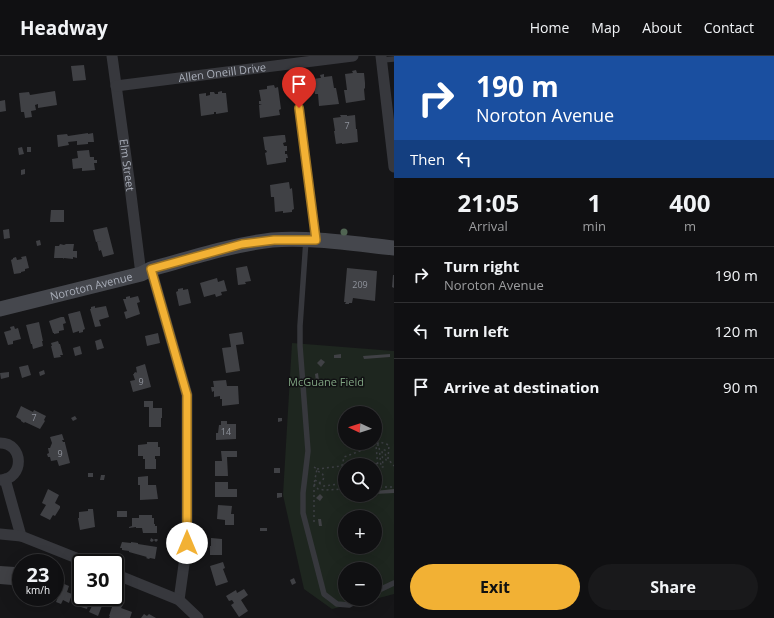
<!DOCTYPE html>
<html lang="en">
<head>
<meta charset="utf-8">
<style>
	body { margin:0; font-family:"Open Sans",sans-serif; background:#19191b; color:#f1f3f6; height:100vh; display:flex; flex-direction:column; font-size:15px; white-space:nowrap }
	* { box-sizing:border-box; margin:0 }
	p { font-size:13px; color:#9c9d9f }
	.icon { flex:none; width:22px; height:22px; fill:none; stroke:currentColor; stroke-width:2; stroke-linecap:round; stroke-linejoin:round }
	.map { position:relative; flex:1; overflow:hidden }
	.sheet { display:flex; flex-direction:column; background:#101012; width:380px }
	.sheet>* { flex:none }
	.hud { background:#1a4fa0; color:#fff; overflow:hidden }
	.needle { width:26px; rotate:274deg }
	.controls { position:absolute; left:338px; top:350px; display:grid; gap:8px }
	.controls a { display:grid; place-items:center; width:44px; height:44px; border-radius:50%; background:#101012; box-shadow:0 4px 16px #0002,0 0 0 1px #303032; font-size:20px }
	.speed { position:absolute; left:12px; top:498px; display:flex; gap:8px; font-size:20px; font-weight:700; text-align:center }
	.speed>* { display:grid; place-content:center; width:52px; height:52px; border-radius:50%; background:#101012; box-shadow:0 4px 16px #0002,0 0 0 1px #303032; line-height:1 }
	.speed small { font-size:10px; font-weight:400 }
	.speed .limit { border:2px solid #111; border-radius:6px; background:#fff; color:#111 }
	.pin { position:absolute; display:grid; place-items:center; width:34px; height:34px; color:#fff; margin:-41px -17px; border-radius:50% 50% 50% 0; rotate:-45deg; box-shadow:0 0 4px #0007 }
	.pin .icon { rotate:45deg }
	.me { position:absolute; width:44px; margin:-22px; rotate:0deg; stroke-linejoin:round; filter:drop-shadow(0 0 3px #0008) }
	.turn { display:flex; align-items:center; gap:14px; height:84px; padding:0 16px; font-size:18px }
	.turn .icon { width:52px; height:52px; stroke-width:2.5 }
	.turn b { display:block; font-size:28px; line-height:34px }
	.then { display:flex; align-items:center; height:38px; padding:0 16px; background:#0003; gap:8px; font-size:15px }
	.eta { display:flex; justify-content:space-evenly; align-items:center; height:68px; text-align:center }
	.eta b { font-size:24px; font-weight:700; line-height:28px }
	.button { display:flex; gap:8px; margin-top:auto; padding:8px 16px }
	.button a { flex:1; height:46px; border-radius:24px; background:#f2b134; color:#111; font-size:16px; font-weight:700; line-height:46px; text-align:center }
	.button a+a { background:#19191b; color:#f1f3f6 }
	ul { padding:0; list-style:none }
	li { display:flex; align-items:center; gap:12px; height:56px; padding:0 16px; border-top:1px solid #303032 }
	li div { flex:1 }
	li b { display:block; font-size:15px }
	li em { font-style:normal }
	header { display:flex; align-items:center; gap:24px; box-sizing:border-box; height:56px; padding:0 20px; background:#101012; border-bottom:1px solid #303032 }
	header strong { font-size:19px }
	nav { display:flex; gap:22px; margin-inline-start:auto; font-size:14px }
	main { display:flex; flex:1; min-height:0 }
	.map>svg:first-child { display:block }
</style>
</head>
<body>
<header>
<strong>Headway</strong>
<nav><a>Home</a><a>Map</a><a>About</a><a>Contact</a></nav>
</header>
<main>
<div class="map">
<svg width="394" height="562" viewBox="0 0 394 562">
	<rect width="100%" height="100%" fill="#161618"/>
	<path fill="#1e261f" fill-rule="evenodd" d="M292,287L394,295V538L375,543V513H345V543H373L332,553L304,533L283,439ZM345,357H375V387H345ZM345,409H375V439H345ZM345,461H375V491H345Z"/>
	<g fill="#404145">
		<path d="M84,9L86,24L73,25L71,10Z"/>
		<path d="M356,14L357,17H364L365,27V32L364,33L365,44L346,47L344,34H347L345,18L353,17L352,15Z"/>
		<path d="M324,18V21L332,20L334,32H336L339,48L319,50L318,38H315L313,23L320,22H321L320,19Z"/>
		<path d="M274,29L275,32L278,31L281,53L279,54L280,59L260,62L259,49H262L259,48V45H261L259,34L267,33V30Z"/>
		<path d="M55,35L57,49L38,52V48L35,49L36,54L31,55L32,61L25,62L24,56H21L19,37L29,36L30,39Z"/>
		<path d="M222,35V37H226L228,56L216,58V56H214V58L201,60L199,38L206,37V40L210,39V36H214L215,38H218V36Z"/>
		<path d="M5,44L6,55L0,56V45Z"/>
		<path d="M340,59H347V60L355,59L356,73H357L358,86L342,88V87L336,88L334,75H335L333,62L341,61Z"/>
		<path d="M88,77V78L93,77L94,86H88V88L77,89V85L68,86L69,89L58,91L57,79L67,78L68,80Z"/>
		<path d="M282,79H285L286,86L283,87L284,90H287V95H285V98H287L288,102H286V106L267,109L265,97L267,96L266,94H265L263,81Z"/>
		<path d="M22,91L24,98L19,99L18,92Z"/>
		<rect x="27" y="91" width="4" height="5"/>
		<path d="M89,94L90,101H94V104H97V107H94L95,114L82,115V112L73,113L72,103L78,102L77,95Z"/>
		<path d="M25,113V118L21,119V114Z"/>
		<path d="M289,126L290,133L292,132L294,153L292,154V156L283,157V155L275,156L274,141H271L270,129Z"/>
		<path d="M51,154H64V166H50Z"/>
		<path d="M107,171L114,198L103,201L101,194L99,195L97,186L101,185L96,186L93,174Z"/>
		<path d="M9,173L10,182L4,183L3,174Z"/>
		<path d="M40,184L41,189L37,190L36,185Z"/>
		<path d="M60,188L64,189L66,188H74L73,195H77V202L73,201V203L64,202L63,203V202H54L55,190H59Z"/>
		<path d="M26,200L29,212L25,213V215L21,216V217L14,218L11,204L13,203V202L16,201L17,204L22,203L21,201Z"/>
		<path d="M247,210L251,225L245,226L246,228L238,229L236,212Z"/>
		<path d="M347,212L377,215L375,245L353,242L352,247H349V248H345L346,246H344Z"/>
		<path d="M393,219H394V232L392,231Z"/>
		<path d="M217,222L218,226L224,224L227,235L221,236L222,239L216,241L215,238L204,241L200,227Z"/>
		<path d="M183,232V234L188,233L191,247L179,250L176,236L178,235V233Z"/>
		<path d="M130,240V242L138,240L140,246L137,247L140,258L126,263L124,256L127,255L123,243H126V241Z"/>
		<path d="M95,250V252L106,250L109,261L99,264L101,270L95,271L90,253H91V251Z"/>
		<path d="M80,255L85,273L83,274V276L79,277V275L73,277L68,258Z"/>
		<path d="M61,261H64L66,267L63,268L64,274L59,275V277L54,278V277H53L49,265Z"/>
		<path d="M39,266L43,285H42L43,290L33,293L32,288H31L26,269Z"/>
		<path d="M14,270L15,273L18,272L21,283L13,285V288L8,289L4,276L11,274L10,271Z"/>
		<path d="M242,276L244,288L236,289L240,315L226,317L222,292L231,291L229,278Z"/>
		<path d="M158,277L160,287L147,290L145,280Z"/>
		<path d="M101,283L104,292L97,294L95,285Z"/>
		<path d="M58,285L59,288H60L63,299H60L61,301L54,302L51,290H52L51,287Z"/>
		<path d="M80,290L82,298L75,300L73,292Z"/>
		<path d="M341,298V302H334V299Z"/>
		<path d="M390,298V301L364,303L363,300Z"/>
		<path d="M321,303L325,306L321,311L317,307Z"/>
		<path d="M145,308L151,331L133,336L130,325L135,324L133,318H134V317L136,316L137,317L136,311Z"/>
		<path d="M28,309L31,319L22,322L19,311Z"/>
		<path d="M44,314L45,318L40,320L39,316Z"/>
		<path d="M9,316V321L1,323L0,317Z"/>
		<path d="M318,317L319,325H316L315,318Z"/>
		<path d="M226,324L227,330H238L239,348L222,350V343H220V340L214,341V335L212,336L211,331H214L213,325Z"/>
		<path d="M144,345H153V352H162V362H161V371H149V351H144Z"/>
		<path d="M21,350L33,356L34,354L46,360L44,364L45,365L40,373L25,366L24,367L21,365V364L16,361Z"/>
		<path d="M75,360L77,363L73,365L71,362Z"/>
		<path d="M278,362H282V365L278,366Z"/>
		<path d="M221,365H227V368H236V383L216,384V377H218L219,369H221Z"/>
		<path d="M62,378L64,384H62L63,386H65V387L70,407L59,410L57,404L51,405L50,401H48L47,398L49,397L48,392H50L52,387L50,381Z"/>
		<path d="M147,386H158V391H160V400H155V403H156V413H145V403H143V400H138V389L147,388Z"/>
		<path d="M221,395H237V401H227L228,420H215V405H222Z"/>
		<path d="M365,403V408L377,407L379,423H375V409H354V404Z"/>
		<rect x="274" y="412" width="6" height="5"/>
		<rect x="88" y="417" width="5" height="4"/>
		<path d="M101,419H105L104,424H100Z"/>
		<path d="M148,420V429H156L158,443L140,444V429H138V421Z"/>
		<path d="M215,426H228V433H237V441H215Z"/>
		<path d="M48,433L59,439L55,447L60,450V452L55,460L53,459L50,464L40,459L46,449L42,447Z"/>
		<path d="M394,433V437L375,438V435Z"/>
		<path d="M277,437H282V441L277,442Z"/>
		<path d="M320,438L323,441L320,445L316,442Z"/>
		<path d="M218,449L232,450L231,458H234V469H225V464L217,463Z"/>
		<path d="M88,453H93L95,471L80,474L78,462H79V456L88,455Z"/>
		<rect x="117" y="455" width="10" height="6"/>
		<path d="M139,459H152V462H154V468H155V470H157V477H143L142,472H136V471L129,472V471L132,470V462H139Z"/>
		<path d="M318,463H321L322,470H319Z"/>
		<rect x="260" y="472" width="7" height="3"/>
		<path d="M151,482L154,484L155,483H157L158,484L156,486L154,484L152,486L150,485Z"/>
		<path d="M211,482L222,483V499H210V490H211Z"/>
		<path d="M122,486L131,487V486L138,487V488L157,491L155,503L150,502L149,503L146,502L147,501L129,496V495L122,494V492H120Z"/>
		<path d="M223,506L225,512L223,513L228,526L216,530L210,510Z"/>
		<path d="M0,510L15,511L13,524H14L13,527L12,529L0,528Z"/>
		<path d="M294,522L296,527L292,529L290,524Z"/>
		<path d="M57,525L69,530L67,536L72,538L69,547L63,544L61,548L56,546L59,539L55,537V529Z"/>
		<path d="M244,533L248,539L241,544L248,555L239,561L231,549L234,547L232,544L229,545L226,540L236,534L237,537Z"/>
		<path d="M85,541L90,543L91,541H102L105,542L98,560L89,556L92,550L88,549L87,553L81,551Z"/>
		<path d="M118,547L123,549L121,552L132,556L130,562H109L110,560H109L113,548L117,550Z"/>
		<path d="M144,558L147,560L149,558L156,562H141Z"/>
	</g>
	<g fill="none" stroke-linecap="round" stroke-linejoin="round">
		<g stroke="#3d3f44" stroke-width="1.5" stroke-dasharray="2 3" stroke-linecap="butt">
			<path d="M314,411L317,413L314,428V466"/>
			<path d="M317,413L342,410L344,401L371,391L380,386L389,389L388,403L394,410"/>
			<path d="M315,424L319,427L323,424L324,421L322,417L317,415"/>
			<path d="M375,424H379L376,389H379L381,411H383L382,394H385L386,404H387"/>
			<path d="M319,427L324,430L345,427"/>
			<path d="M314,428L318,433L324,434L345,433"/>
			<path d="M375,431H394"/>
		</g>
		<g stroke="#37383d" stroke-width="5.5">
			<path d="M382,4L394,3"/>
			<path d="M294,7L316,184"/>
			<path d="M306,184L300,270V290L308,395L303,437V457L324,538L337,548L349,549L360,543"/>
			<path d="M375,536L394,527"/>
		</g>
		<g stroke="#37383d" stroke-width="11">
			<path id="s1" d="M112,0L129,123L141,218"/>
			<path d="M381,0L394,111"/>
			<path id="s2" d="M116,30L353,0"/>
			<path d="M151,213L187,339V487L179,544"/>
			<path d="M0,387C24,387 25,423 0,424"/>
			<path d="M5,423L21,480"/>
			<path d="M0,478L21,480L89,507"/>
			<path d="M115,518L179,544L198,562"/>
		</g>
		<path stroke="#45474d" stroke-width="15" id="s3" d="M0,253L141,218L151,213C191,202 231,189 272,184C311,181 355,188 394,192"/>
	</g>
	<circle fill="#506452" cx="344" cy="176" r="3.5"/>
	<g fill="none" stroke-linecap="round" stroke-linejoin="round">
		<defs>
			<path id="route" d="M187,487V339L151,213L242,188L274,184H316L299,52"/>
		</defs>
		<use href="#route" stroke="#9d7322" stroke-width="10"/>
		<use href="#route" stroke="#f2b134" stroke-width="7"/>
	</g>
	<g text-anchor="middle" stroke-width="3" stroke-linejoin="round" paint-order="stroke">
		<g font-size="9" fill="#8e929b">
			<text x="347" y="73">7</text>
			<text x="360" y="232">209</text>
			<text x="141" y="329">9</text>
			<text x="34" y="365">7</text>
			<text x="226" y="379">14</text>
			<text x="60" y="401">9</text>
		</g>
		<g font-size="11" fill="#a8adb8" stroke="#111113">
			<text dy="4" stroke="none"><textPath href="#s2" startOffset="107">Allen Oneill Drive</textPath></text>
			<text dy="4" stroke="none"><textPath href="#s1" startOffset="110">Elm Street</textPath></text>
			<text dy="4" stroke="none"><textPath href="#s3" startOffset="94">Noroton Avenue</textPath></text>
		</g>
		<g font-size="11" fill="#7fa381" stroke="#111113">
			<text x="326" y="330">McGuane Field</text>
		</g>
	</g>
</svg>
<div class="controls">
<a><svg class="needle" viewBox="-14 -14 28 28"><path d="M0-13l5 13h-10z" fill="#e53935"/><path d="M0 13l5-13h-10z" fill="#9c9d9f"/></svg></a>
<a><svg class="icon" aria-label="search" viewBox="0 0 24 24"><circle cx="10" cy="10" r="6"/><path d="M15 15l6 6"/></svg></a>
<a>+</a>
<a>−</a>
</div>
<div class="speed"><div>23<small>km/h</small></div><div class="limit">30</div></div>
<div class="pin" style="left:299px;top:52px;background:#d93025"><svg class="icon" aria-label="arrive" viewBox="0 0 24 24"><path d="M6 21V4h12l-3 4 3 4H6"/></svg></div>
<svg class="me" style="left:187px;top:487px" viewBox="-20 -20 40 40"><circle r="19" fill="#fff"/><path d="M0-13L10 11 0 6-10 11z" fill="#f2b134"/></svg>
</div>
<section class="sheet">
<div class="hud">
<div class="turn"><svg class="icon" aria-label="right" viewBox="0 0 24 24"><path d="M7 20v-9h11M14 6l5 5-5 5"/></svg><div><b>190 m</b>Noroton Avenue</div></div>
<div class="then">Then<svg class="icon" aria-label="left" viewBox="0 0 24 24"><path d="M17 20v-9H6M10 6l-5 5 5 5"/></svg></div>
</div>
<div class="eta">
<div><b>21:05</b><p>Arrival</p></div>
<div><b>1</b><p>min</p></div>
<div><b>400</b><p>m</p></div>
</div>
<ul>
<li><svg class="icon" aria-label="right" viewBox="0 0 24 24"><path d="M7 20v-9h11M14 6l5 5-5 5"/></svg><div><b>Turn right</b><p>Noroton Avenue</p></div><em>190 m</em></li>
<li><svg class="icon" aria-label="left" viewBox="0 0 24 24"><path d="M17 20v-9H6M10 6l-5 5 5 5"/></svg><div><b>Turn left</b></div><em>120 m</em></li>
<li><svg class="icon" aria-label="arrive" viewBox="0 0 24 24"><path d="M6 21V4h12l-3 4 3 4H6"/></svg><div><b>Arrive at destination</b></div><em>90 m</em></li>
</ul>
<div class="button"><a>Exit</a><a>Share</a></div>
</section>
</main>
</body>
</html>
